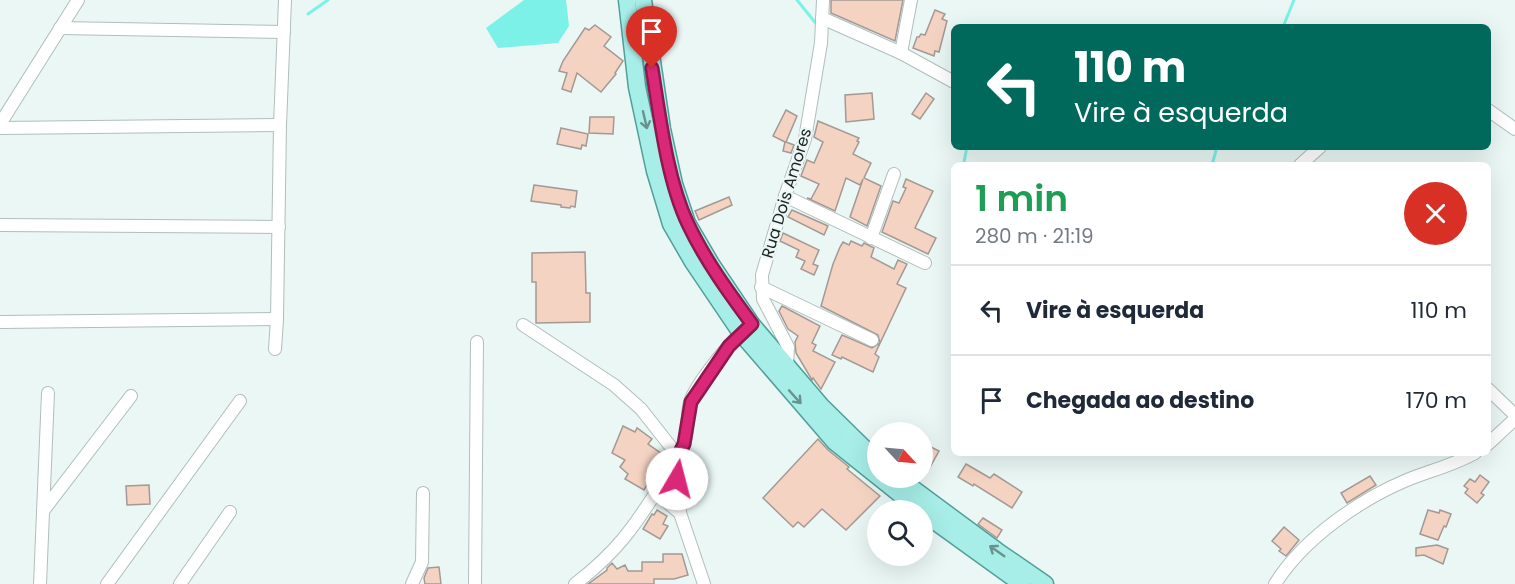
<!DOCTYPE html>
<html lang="pt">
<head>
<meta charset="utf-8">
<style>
	body { margin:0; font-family:Poppins,sans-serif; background:#f2f2f3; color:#1f2937; height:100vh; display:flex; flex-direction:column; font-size:22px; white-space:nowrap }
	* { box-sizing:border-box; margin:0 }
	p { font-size:20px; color:#747a83 }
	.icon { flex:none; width:33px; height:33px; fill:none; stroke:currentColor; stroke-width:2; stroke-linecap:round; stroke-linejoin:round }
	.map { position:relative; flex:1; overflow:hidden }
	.drawer { position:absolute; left:951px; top:162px; width:540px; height:294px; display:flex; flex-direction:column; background:#fff; border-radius:9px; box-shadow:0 6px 24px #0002 }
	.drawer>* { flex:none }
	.guide { position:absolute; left:951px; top:24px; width:540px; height:126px; border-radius:9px; box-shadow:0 6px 24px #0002; background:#00695c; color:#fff; overflow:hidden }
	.needle { width:39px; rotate:116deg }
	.buttons { position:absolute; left:867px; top:422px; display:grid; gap:12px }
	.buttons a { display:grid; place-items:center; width:66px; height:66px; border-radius:50%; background:#fff; box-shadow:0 6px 24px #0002; font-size:30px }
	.pin { position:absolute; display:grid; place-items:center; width:51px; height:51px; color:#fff; margin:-62px -26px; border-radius:50% 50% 50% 0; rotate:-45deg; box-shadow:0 0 6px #0007 }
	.pin .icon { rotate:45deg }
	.me { position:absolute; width:66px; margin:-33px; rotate:8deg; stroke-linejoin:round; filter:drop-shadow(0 0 4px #0008) }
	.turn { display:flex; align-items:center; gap:21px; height:126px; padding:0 24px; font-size:27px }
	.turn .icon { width:78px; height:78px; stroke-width:2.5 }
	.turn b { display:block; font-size:42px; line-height:51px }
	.round { display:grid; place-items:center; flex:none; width:63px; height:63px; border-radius:32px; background:#f2f2f3 }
	.summary { display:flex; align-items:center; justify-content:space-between; height:102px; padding:0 24px }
	h1 { font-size:36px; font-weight:600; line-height:45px; color:#1e9e55 }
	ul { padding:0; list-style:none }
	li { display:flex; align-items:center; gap:18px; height:90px; padding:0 24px; border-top:2px solid #e0e1e3 }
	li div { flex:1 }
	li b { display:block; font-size:22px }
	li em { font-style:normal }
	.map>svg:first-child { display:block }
</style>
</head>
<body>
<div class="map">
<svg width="1515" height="584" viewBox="0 0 1515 584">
	<rect width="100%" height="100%" fill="#eaf7f5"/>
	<path fill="#7bf1e7" d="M524,0H566L569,26L558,43L498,48L486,28Z"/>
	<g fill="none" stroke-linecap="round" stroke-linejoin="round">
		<g stroke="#7bf1e7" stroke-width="3">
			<path d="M797,0L818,26"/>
			<path d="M308,14L328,0"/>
			<path d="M1283,27L1294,0"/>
			<path d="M965,165L964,162L967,147"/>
			<path d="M1212,165L1217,147"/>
		</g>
	</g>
	<g fill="#f4d3c2" stroke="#a49994" stroke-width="1.5">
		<path d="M831,0H903L895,41L831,13Z"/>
		<path d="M935,10L945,14L942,19L947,21L939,52L935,51L934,56L913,48L917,37H919L921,34L925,35Z"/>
		<path d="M595,25L611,37L604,46L623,61L615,73L616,74L601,92L577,73L571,92L562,89L567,73L559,71L563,61L585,28L589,30Z"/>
		<path d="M872,93L874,119L846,122L845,95Z"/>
		<path d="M926,93L934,99L920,119L912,114Z"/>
		<path d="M786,110L797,116L786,142L794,145L791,153L783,151L785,142L773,136Z"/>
		<path d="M590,117H614L613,134L589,133Z"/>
		<path d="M818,121L859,138L857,141L859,142L853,154L871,163L864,178L881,186L867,226L850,217L863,179L860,185L846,178L835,211L807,198L811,199L819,184L801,176L807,160L814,163L823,142L814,137Z"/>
		<path d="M561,128L588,134L586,146L582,145L581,149L557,144Z"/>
		<path d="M906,179L933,191L915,228L936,238L928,254L882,232L893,201L899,203L906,188L903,187Z"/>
		<path d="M534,185L577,191L575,207L571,206L570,208L561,207V205L531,201Z"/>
		<path d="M729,197L732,205L699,220L695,211Z"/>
		<path d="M792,210L828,226L824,235L788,217Z"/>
		<path d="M783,233L819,250L813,264L818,266L814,275L801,269L805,261L796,257L799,250L780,241Z"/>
		<path d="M851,241L862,246L864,243L874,248L871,257L894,269L898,260L907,264L897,284L906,288L875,354L879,357L873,372L842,357L841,359L832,355L842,335L872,348L880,343L878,335L821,306L833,264L840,247L843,242L849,245Z"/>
		<path d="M585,252L586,293H590V322L536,323V282H532V253Z"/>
		<path d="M782,306L820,326L812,343L816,345L813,351L835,362L821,389L813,378L812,380L796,353L795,342L798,336L788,329L779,311Z"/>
		<path d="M623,426L635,432L637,428L652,439L648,444L665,456L644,490L625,479L628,474L620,467L625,460L612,453Z"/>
		<path d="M818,439L828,450L849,467L847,469L880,496L846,530L822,509L804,527L798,522L793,527L763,498Z"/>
		<path d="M931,447L939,451L929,469L922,465V448L929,451Z"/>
		<path d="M966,464L990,478L994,474L1022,492L1012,508L974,484L973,486L958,477Z"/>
		<path d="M1480,475L1489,482L1481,493L1484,495L1477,503L1465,493L1468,489L1464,486L1470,479L1475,482Z"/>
		<path d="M1370,476L1376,485L1347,503L1341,493Z"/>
		<path d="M149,485L150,504L127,505L126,486Z"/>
		<path d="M657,510L667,516L663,524L668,526L660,539L643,529L652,514L654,515Z"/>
		<path d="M1428,510L1439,513L1440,510L1451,514L1446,527L1444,526L1438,540L1420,534Z"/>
		<path d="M983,518L1002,530L997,538L978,524Z"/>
		<path d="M1284,527L1299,540L1286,556L1279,551L1281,549L1272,541Z"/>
		<path d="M1437,545L1448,549L1443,564L1424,555L1416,556V548Z"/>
		<path d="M663,554H682L688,575L674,579H654V584H588L607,570V568L612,563L617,569L625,565L628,571H642V562H663Z"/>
		<path d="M439,567L441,584H425L424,578L428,568Z"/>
	</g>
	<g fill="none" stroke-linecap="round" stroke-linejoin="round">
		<defs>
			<g id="minor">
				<path d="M822,18L901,53L954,82"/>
				<path d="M60,28L284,32"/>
				<path d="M901,53L911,0"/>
				<path d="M1488,110L1515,129"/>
				<path d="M0,124L78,0"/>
				<path d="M0,128L280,125"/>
				<path d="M1300,165L1320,147"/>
				<path d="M785,196L925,263"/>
				<path d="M0,225L279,227"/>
				<path d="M871,238L894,174"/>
				<path d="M761,287L872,340"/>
				<path d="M0,322L277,319"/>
				<path d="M523,325L614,385L641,409L678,456"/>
				<path d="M275,349L277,319L280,125L285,0"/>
				<path d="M784,370L787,366L788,347L763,299L762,275L785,196L805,139L821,43L823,0"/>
				<path d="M1488,389L1515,415"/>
				<path d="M1488,444L1515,419"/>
				<path d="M678,460V491L680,513L704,584"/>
				<path d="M656,493L680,513"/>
				<path d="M43,511L131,396"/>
				<path d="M40,584L48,393"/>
				<path d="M107,584L240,401"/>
				<path d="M180,584L230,512"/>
				<path d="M412,584L422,562L423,493"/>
				<path d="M475,584L477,342"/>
				<path d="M575,584C617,552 634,527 662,483C669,472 678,460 683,448C689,433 686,417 690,402C696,384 730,341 746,329"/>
				<path d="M1275,584C1303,539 1359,500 1407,480C1429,471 1454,465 1475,453"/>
			</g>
			<g id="major">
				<path d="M627,0L637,87L655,171L671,224L693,262L741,333L835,442L920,510"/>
				<path d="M643,0L662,129L674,184L687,223L711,264L752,325L821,406L878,462"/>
				<path d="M897,477L997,551L1045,584"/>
				<path d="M922,512L1022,584"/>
			</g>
		</defs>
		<use href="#minor" stroke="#b1bebc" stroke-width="14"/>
		<use href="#major" stroke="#509f99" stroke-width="19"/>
		<use href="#minor" stroke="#fff" stroke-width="12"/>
		<use href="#major" stroke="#a7eee8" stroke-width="16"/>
	</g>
	<defs><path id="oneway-shaft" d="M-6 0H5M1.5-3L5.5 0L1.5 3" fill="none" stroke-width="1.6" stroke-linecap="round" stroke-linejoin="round" transform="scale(1.5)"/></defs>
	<g stroke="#69928e">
		<use href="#oneway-shaft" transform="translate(645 120) rotate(77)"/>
		<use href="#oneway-shaft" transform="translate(795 397) rotate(48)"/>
		<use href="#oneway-shaft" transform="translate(997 551) rotate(-145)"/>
	</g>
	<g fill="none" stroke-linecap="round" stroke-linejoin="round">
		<defs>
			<path id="route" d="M652,68C660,117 667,180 688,224C705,260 729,293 752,324L729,346L691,402L684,444L678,456L677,479"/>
		</defs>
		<use href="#route" stroke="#8e194d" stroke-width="15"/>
		<use href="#route" stroke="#db2777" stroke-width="10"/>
	</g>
	<g text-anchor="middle" stroke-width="4.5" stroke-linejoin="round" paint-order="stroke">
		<g font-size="16" fill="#1d2221" stroke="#eaf7f5">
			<text transform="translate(786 193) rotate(-73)" y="6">Rua Dois Amores</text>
		</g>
	</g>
</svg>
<div class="buttons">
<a><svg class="needle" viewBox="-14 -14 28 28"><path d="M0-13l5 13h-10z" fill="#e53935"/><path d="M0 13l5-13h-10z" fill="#747a83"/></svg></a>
<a><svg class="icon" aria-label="search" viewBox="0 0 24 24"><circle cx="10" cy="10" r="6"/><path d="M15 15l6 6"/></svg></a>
</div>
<div class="pin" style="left:652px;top:68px;background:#d93025"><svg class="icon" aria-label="arrive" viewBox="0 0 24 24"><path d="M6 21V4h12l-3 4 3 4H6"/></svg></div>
<svg class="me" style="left:677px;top:479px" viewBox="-20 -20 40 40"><circle r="19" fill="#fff"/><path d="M0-13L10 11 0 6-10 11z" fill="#db2777"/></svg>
<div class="guide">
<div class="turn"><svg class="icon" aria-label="left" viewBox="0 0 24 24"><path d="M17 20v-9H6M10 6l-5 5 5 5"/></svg><div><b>110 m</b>Vire à esquerda</div></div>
</div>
<section class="drawer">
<div class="summary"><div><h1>1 min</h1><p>280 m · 21:19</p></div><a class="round" style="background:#d93025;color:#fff"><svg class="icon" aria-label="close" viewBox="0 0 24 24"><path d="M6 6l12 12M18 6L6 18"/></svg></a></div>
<ul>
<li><svg class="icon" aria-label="left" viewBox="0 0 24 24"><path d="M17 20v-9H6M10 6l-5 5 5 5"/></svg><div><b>Vire à esquerda</b></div><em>110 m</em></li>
<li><svg class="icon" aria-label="arrive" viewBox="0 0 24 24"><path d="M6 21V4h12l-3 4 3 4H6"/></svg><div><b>Chegada ao destino</b></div><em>170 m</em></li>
</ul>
</section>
</div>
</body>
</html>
